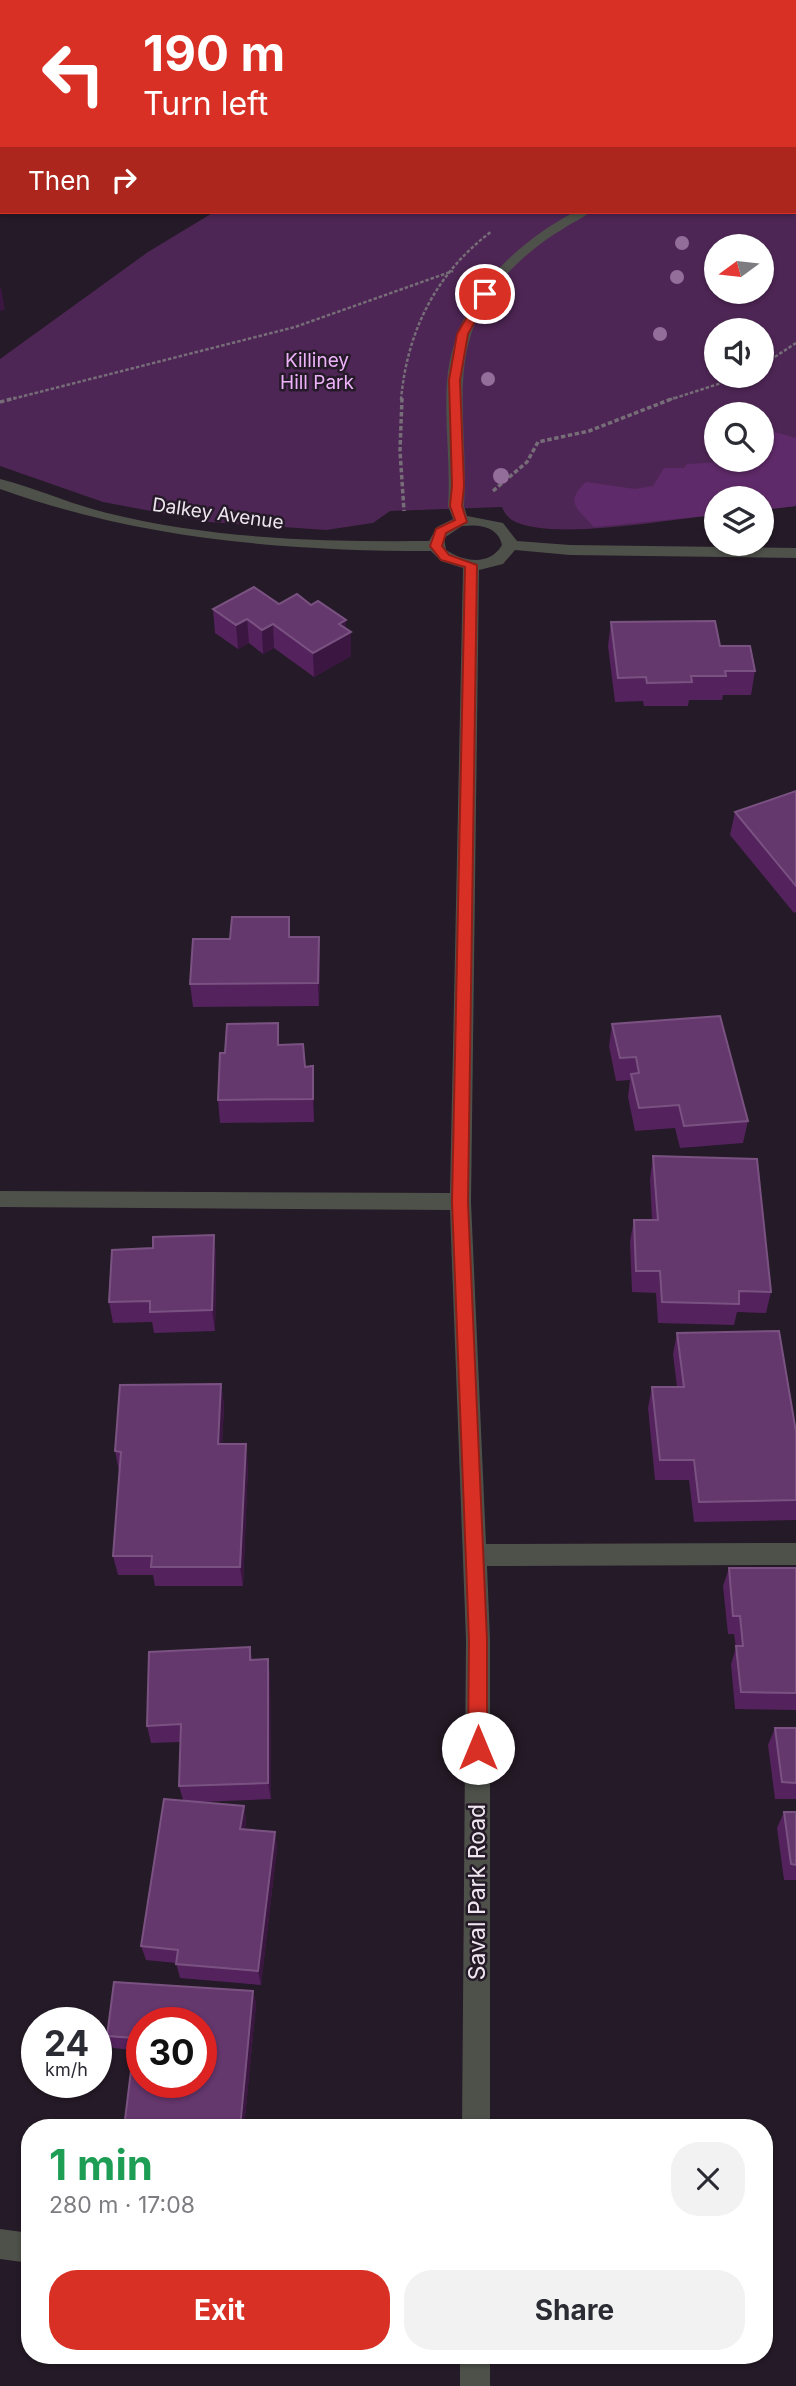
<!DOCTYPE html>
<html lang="en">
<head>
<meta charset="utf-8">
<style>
	body { margin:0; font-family:Inter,sans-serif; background:#f2f2f3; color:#2b2b33; height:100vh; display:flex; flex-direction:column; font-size:26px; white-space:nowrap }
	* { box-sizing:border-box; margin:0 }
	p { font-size:23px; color:#7c7c81 }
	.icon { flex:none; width:38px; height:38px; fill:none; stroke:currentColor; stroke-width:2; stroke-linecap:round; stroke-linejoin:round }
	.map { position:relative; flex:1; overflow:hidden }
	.panel { position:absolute; left:21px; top:2119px; width:752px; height:245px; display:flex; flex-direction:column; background:#fff; border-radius:28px; box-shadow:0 2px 5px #0004 }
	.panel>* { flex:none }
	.top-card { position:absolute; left:0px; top:0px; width:796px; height:214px; box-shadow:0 2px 5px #0004; background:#d93025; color:#fff; overflow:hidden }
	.needle { width:46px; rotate:255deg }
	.controls { position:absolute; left:704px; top:234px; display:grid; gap:14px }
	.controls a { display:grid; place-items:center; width:70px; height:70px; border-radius:50%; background:#fff; box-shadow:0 2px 5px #0004; font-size:35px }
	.speed { position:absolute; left:21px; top:2007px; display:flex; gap:14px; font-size:35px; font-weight:700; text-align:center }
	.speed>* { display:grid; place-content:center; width:91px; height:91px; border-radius:50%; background:#fff; box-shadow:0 2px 5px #0004; line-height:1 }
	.speed small { font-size:18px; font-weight:400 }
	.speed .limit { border:10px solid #d22; background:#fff; color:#111 }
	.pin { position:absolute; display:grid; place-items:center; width:60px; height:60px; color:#fff; margin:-30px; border:4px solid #fff; border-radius:50%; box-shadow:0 2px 7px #0007 }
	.me { position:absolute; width:77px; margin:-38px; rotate:0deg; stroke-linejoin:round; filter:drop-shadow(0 0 5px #0008) }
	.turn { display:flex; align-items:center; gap:24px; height:147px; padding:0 28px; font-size:32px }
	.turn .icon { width:91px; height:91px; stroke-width:2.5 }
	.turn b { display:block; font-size:49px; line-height:60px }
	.then { display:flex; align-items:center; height:66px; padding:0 28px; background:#0003; gap:14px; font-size:26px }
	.round { display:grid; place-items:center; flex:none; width:74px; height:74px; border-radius:28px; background:#f2f2f3 }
	.headline { display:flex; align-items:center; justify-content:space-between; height:119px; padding:0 28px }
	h1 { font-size:42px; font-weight:700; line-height:52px; color:#1e9e55 }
	.cta { display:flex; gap:14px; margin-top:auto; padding:14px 28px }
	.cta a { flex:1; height:80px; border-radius:28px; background:#d93025; color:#fff; font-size:28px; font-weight:700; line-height:80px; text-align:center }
	.cta a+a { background:#f2f2f3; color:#2b2b33 }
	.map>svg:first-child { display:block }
</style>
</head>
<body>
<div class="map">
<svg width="796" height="2386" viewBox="0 0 796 2386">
	<rect width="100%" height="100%" fill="#251a27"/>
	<path fill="#4e2655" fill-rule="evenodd" d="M427,0H796V506L761,510V499H716V515C670,519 549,542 512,520C507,517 504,512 502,507L390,511L373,523L326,530L209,522L103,502L0,466V359L148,252L214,212H794V2H425ZM716,247H761V292H716ZM716,331H761V376H716ZM716,415H761V460H716Z"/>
	<path fill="#5f2a69" d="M775,432L796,438V506L761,510V499H716V515L594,527C579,510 563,503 586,482L635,489L653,486L664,468H684L687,464L761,460V434Z"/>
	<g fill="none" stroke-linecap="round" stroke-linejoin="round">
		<g stroke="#766d78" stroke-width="2.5" stroke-dasharray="3.5 2" stroke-linecap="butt">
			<path d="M761,366L796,343"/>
			<path d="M8,400L295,327L453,271"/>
			<path d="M401,400C407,331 436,273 492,231"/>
			<path d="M669,400L743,376"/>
		</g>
		<g stroke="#766d78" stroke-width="3.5" stroke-dasharray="4.5 2.5" stroke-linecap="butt">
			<path d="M402,398L400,451L404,511"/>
			<path d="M0,402L15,398"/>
			<path d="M493,491L527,462L538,442L589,431L674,398"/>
		</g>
		<g fill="#4e514a" fill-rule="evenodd">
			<path d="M0,0H9V2H2V5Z"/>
			<path d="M0,22H2L0,41Z"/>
			<rect x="0" y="101" width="2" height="8"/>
			<rect x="794" y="159" width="2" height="8"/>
			<path d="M574,212H590C582,219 571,223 563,229C547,238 533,249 520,261C438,336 470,411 464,506L467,516L503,523L517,541L570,545L796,548V558L570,555L515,550L503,564L479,570L471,1202L486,1544L796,1543V1565L487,1566L490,1640V2128H462L466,1640L450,1210L0,1207V1191L450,1193L463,568L441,561L431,551C283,551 140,539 0,489V479C36,488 70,504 107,513C212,539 321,542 429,541L437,527L453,519L448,506C451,465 444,423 447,382C453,304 508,248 574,212ZM462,526C479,524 498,526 502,545C490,566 464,562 446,550L444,538Z"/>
			<path d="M0,2229L30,2233V2263L0,2259Z"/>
			<rect x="460" y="2356" width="30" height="30"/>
		</g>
	</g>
	<g fill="#946e9b">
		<circle cx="682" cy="243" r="7"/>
		<circle cx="677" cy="277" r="7"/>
		<circle cx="660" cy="334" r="7"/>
		<circle cx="488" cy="379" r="7"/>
		<circle cx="501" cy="476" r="8"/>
	</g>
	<g fill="#54225d">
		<path d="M85,0H161V2H83Z"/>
		<path d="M189,0H263V2H197Z"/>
		<path d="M279,604L311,605L346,620V629L351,656L314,677L274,648L263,654L249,643L238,649L215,633L213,609Z"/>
		<path d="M611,622L720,646L755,671L751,695H723L722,700H689L688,706H644L643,701L615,702L608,646Z"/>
		<path d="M796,791V912L794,913L730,835L735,812Z"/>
		<path d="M291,937H319L320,960L319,1006L193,1007L190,984Z"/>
		<path d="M612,1024L748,1121L743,1143L680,1148L675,1128L635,1131L628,1097L630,1080L616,1081L609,1046Z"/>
		<path d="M279,1045L305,1067L314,1089V1122L220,1123L218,1100L225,1053Z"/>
		<path d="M653,1156L771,1292L766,1313L737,1312L734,1325L658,1323L656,1293L632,1292L630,1241L634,1220H652L650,1179Z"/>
		<path d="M214,1235L216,1257L215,1331L154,1333L152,1322L113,1323L109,1302L153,1248Z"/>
		<path d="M677,1333L796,1432V1520L694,1522L689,1480H655L648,1408L652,1387H677L673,1354Z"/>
		<path d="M221,1384L224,1405L222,1444L248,1464L243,1586H155L153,1575H118L113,1556L119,1471L115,1451Z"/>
		<path d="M729,1568H796V1710L735,1709L731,1664L736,1648L734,1634H728L723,1586Z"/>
		<path d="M250,1647L252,1659H268L270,1677L271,1799L200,1802L244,1806L246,1822L245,1829L275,1832L277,1848L261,1985L180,1978L176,1963L146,1960L141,1946L183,1800L179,1786L180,1742L151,1743L147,1726Z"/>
		<path d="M775,1728H796V1799H775L768,1745Z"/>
		<path d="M784,1812H796V1880H784L777,1828Z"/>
		<path d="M253,1991L256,2004L244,2128H124L133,2050L113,2048L107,2036Z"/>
	</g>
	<g fill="#3a1641">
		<path d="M253,0H263V2H251Z"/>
		<path d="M0,287H1L5,310L0,311Z"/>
		<path d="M247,619L249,643L238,649L236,625Z"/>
		<path d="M346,620V635L351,632V656L314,677L313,653L339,624Z"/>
		<path d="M273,624L274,648L263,654L262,630Z"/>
		<path d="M319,937L320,960L319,1006L318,983Z"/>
		<path d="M313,1066L314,1089V1122L313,1099Z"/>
		<path d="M214,1235L216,1257L215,1331L212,1310Z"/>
		<path d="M221,1384L224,1405L221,1464L218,1444Z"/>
		<path d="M246,1444L248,1464L243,1586L240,1567Z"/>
		<path d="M268,1659L270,1677L271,1799L268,1783Z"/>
		<path d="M244,1806L246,1822L243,1844L240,1829Z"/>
		<path d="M275,1832L277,1848L261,1985L258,1971Z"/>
		<path d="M253,1991L256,2004L244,2128H240Z"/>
	</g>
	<g fill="#64376d" stroke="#7a5281" stroke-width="2" fill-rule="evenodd">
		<path d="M15,0H49V1L16,2Z"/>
		<path d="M73,0L72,2H27V1Z"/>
		<path d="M85,0H122L139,2H83Z"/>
		<path d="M178,0H186L196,2H176Z"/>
		<path d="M205,0H229L227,2H204Z"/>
		<path d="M230,0H253L251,2H240Z"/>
		<path d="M254,587L279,604L297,594L311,605L318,601L346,620L339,624L351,632L313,653L273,624L262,630L247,619L236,625L213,609Z"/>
		<path d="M715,621L720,646H750L755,671H725L726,676H691L692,682L647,683L646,677L618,678L611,622Z"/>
		<path d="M796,791V886L735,812Z"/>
		<path d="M232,917H289V937H319L318,983L190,984L193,939H230Z"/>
		<path d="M720,1016L748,1121L684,1126L679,1105L639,1108L631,1074L639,1073L636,1057L620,1058L612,1024Z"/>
		<path d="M278,1023V1045L303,1044L305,1067L313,1066V1099L218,1100L220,1053H225L227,1024Z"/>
		<path d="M653,1156L757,1159L771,1292L739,1291V1304L662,1302L660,1271H636L634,1220H658Z"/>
		<path d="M214,1235L212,1310L150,1312V1301L109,1302L112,1250L153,1248V1237Z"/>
		<path d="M779,1331L796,1432V1500L699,1502L694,1460H660L652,1387H684L677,1333Z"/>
		<path d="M221,1384L218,1444H246L240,1567H151L152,1556H113L121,1452L115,1451L120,1385Z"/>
		<path d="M729,1568H796V1693L741,1692L736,1646H743L740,1616H733Z"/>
		<path d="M250,1647V1660L268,1659V1783L179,1786L181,1724L147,1726L149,1652Z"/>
		<path d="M775,1728H796V1783L782,1782Z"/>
		<path d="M164,1799L244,1806L240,1829L275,1832L258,1971L176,1964L178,1950L141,1946Z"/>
		<path d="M784,1812H796V1865L791,1864Z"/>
		<path d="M114,1982L253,1991L240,2128H124L135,2038L107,2036ZM142,2023H201V2082H142Z"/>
	</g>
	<path fill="#d93025" stroke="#8d1f18" stroke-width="2" d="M485,291L490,294L468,334L460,380L464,486L462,506L467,522L446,533L442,546L449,555L477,565L468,1202L487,1640V1748L485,1755L478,1758L471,1755L468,1748L469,1640L452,1202L465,567L441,560L430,546L436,529L455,520L450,506L452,486L449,380L457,334L480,294Z"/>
	<g text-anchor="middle" stroke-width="5" stroke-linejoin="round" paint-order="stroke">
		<g font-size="19" fill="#eeb2fa" stroke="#251a27">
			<text x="317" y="367">Killiney<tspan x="317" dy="22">Hill Park</tspan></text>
		</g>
		<g font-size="19" fill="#eee6ef" stroke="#251a27">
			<text transform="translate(218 513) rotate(8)" y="7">Dalkey Avenue</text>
		</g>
		<g font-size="23" fill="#eee6ef" stroke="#251a27">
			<text transform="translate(477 1892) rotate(-90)" y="8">Saval Park Road</text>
		</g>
	</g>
</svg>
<div class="controls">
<a><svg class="needle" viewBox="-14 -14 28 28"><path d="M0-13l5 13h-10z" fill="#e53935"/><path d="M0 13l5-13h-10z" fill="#7c7c81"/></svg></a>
<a><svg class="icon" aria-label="sound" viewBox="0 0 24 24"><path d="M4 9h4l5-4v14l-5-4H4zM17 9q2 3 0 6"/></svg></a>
<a><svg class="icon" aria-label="search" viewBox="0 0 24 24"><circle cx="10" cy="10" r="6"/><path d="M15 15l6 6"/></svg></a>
<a><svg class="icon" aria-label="layers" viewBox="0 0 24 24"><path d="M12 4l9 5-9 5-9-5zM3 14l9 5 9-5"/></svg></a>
</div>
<div class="speed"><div>24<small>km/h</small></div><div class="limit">30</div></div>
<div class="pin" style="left:485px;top:294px;background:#d93025"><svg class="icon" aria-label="arrive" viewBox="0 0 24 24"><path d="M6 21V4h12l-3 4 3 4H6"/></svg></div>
<svg class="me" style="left:478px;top:1748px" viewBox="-20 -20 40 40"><circle r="19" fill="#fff"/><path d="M0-13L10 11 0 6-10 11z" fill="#d93025"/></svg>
<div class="top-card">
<div class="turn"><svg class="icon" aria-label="left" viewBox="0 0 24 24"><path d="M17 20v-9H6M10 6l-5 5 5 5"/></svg><div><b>190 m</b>Turn left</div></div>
<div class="then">Then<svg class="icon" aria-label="right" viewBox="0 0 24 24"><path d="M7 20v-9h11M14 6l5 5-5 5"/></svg></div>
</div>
<section class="panel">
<div class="headline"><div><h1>1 min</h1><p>280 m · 17:08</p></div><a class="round"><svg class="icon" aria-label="close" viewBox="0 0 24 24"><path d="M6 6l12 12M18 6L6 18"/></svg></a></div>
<div class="cta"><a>Exit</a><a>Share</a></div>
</section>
</div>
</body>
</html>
